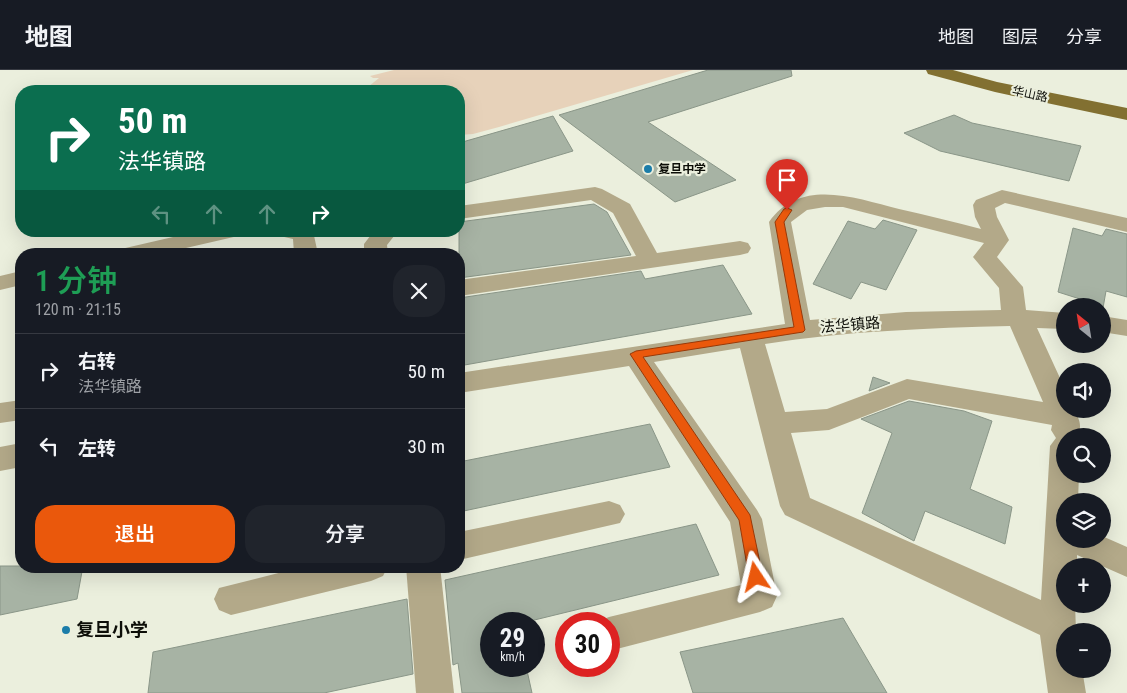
<!DOCTYPE html>
<html lang="zh">
<head>
<meta charset="utf-8">
<style>
	body { margin:0; font-family:"Roboto Condensed","Noto Sans SC",sans-serif; background:#20242c; color:#f1f3f6; height:100vh; display:flex; flex-direction:column; font-size:19px; white-space:nowrap }
	* { box-sizing:border-box; margin:0 }
	p { font-size:16px; color:#9ea1a6 }
	.icon { flex:none; width:28px; height:28px; fill:none; stroke:currentColor; stroke-width:2; stroke-linecap:round; stroke-linejoin:round }
	.map { position:relative; flex:1; overflow:hidden }
	.panel { position:absolute; left:15px; top:178px; width:450px; height:325px; display:flex; flex-direction:column; background:#171b24; border-radius:20px; box-shadow:0 5px 20px #0002 }
	.panel>* { flex:none }
	.top-card { position:absolute; left:15px; top:15px; width:450px; height:152px; border-radius:20px; box-shadow:0 5px 20px #0002; background:#0b6e4f; color:#fff; overflow:hidden }
	.needle { width:32px; rotate:330deg }
	.controls { position:absolute; left:1056px; top:228px; display:grid; gap:10px }
	.controls a { display:grid; place-items:center; width:55px; height:55px; border-radius:50%; background:#171b24; box-shadow:0 5px 20px #0002; font-size:25px }
	.speed { position:absolute; left:480px; top:542px; display:flex; gap:10px; font-size:25px; font-weight:700; text-align:center }
	.speed>* { display:grid; place-content:center; width:65px; height:65px; border-radius:50%; background:#171b24; box-shadow:0 5px 20px #0002; line-height:1 }
	.speed small { font-size:12px; font-weight:400 }
	.speed .limit { border:8px solid #d22; background:#fff; color:#111 }
	.pin { position:absolute; display:grid; place-items:center; width:42px; height:42px; color:#fff; margin:-51px -21px; border-radius:50% 50% 50% 0; rotate:-45deg; box-shadow:0 0 5px #0007 }
	.pin .icon { rotate:45deg }
	.me { position:absolute; width:55px; margin:-28px; rotate:350deg; stroke-linejoin:round; filter:drop-shadow(0 0 4px #0008) }
	.turn { display:flex; align-items:center; gap:18px; height:105px; padding:0 20px; font-size:22px }
	.turn .icon { width:65px; height:65px; stroke-width:2.5 }
	.turn b { display:block; font-size:35px; line-height:42px }
	.lanes { display:flex; align-items:center; height:48px; padding:0 20px; background:#0003; justify-content:center; gap:25px; direction:ltr }
	.lanes .off { opacity:.35 }
	.round { display:grid; place-items:center; flex:none; width:52px; height:52px; border-radius:20px; background:#20242c }
	.overview { display:flex; align-items:center; justify-content:space-between; height:85px; padding:0 20px }
	h1 { font-size:30px; font-weight:600; line-height:38px; color:#1e9e55 }
	.primary-button { display:flex; gap:10px; margin-top:auto; padding:10px 20px }
	.primary-button a { flex:1; height:58px; border-radius:20px; background:#ea580c; color:#fff; font-size:20px; font-weight:600; line-height:58px; text-align:center }
	.primary-button a+a { background:#20242c; color:#f1f3f6 }
	ul { padding:0; list-style:none }
	li { display:flex; align-items:center; gap:15px; height:75px; padding:0 20px; border-top:1px solid #363941 }
	li div { flex:1 }
	li b { display:block; font-size:19px }
	li em { font-style:normal }
	header { display:flex; align-items:center; gap:30px; box-sizing:border-box; height:70px; padding:0 25px; background:#171b24; border-bottom:1px solid #363941 }
	header strong { font-size:24px }
	nav { display:flex; gap:28px; margin-inline-start:auto; font-size:18px }
	.map>svg:first-child { display:block }
</style>
</head>
<body>
<header>
<strong>地图</strong>
<nav><a>地图</a><a>图层</a><a>分享</a></nav>
</header>
<div class="map">
<svg width="1127" height="623" viewBox="0 0 1127 623">
	<rect width="100%" height="100%" fill="#ebefdd"/>
	<path fill="#e7d2ba" d="M394,0H693L499,57L473,64L459,65V21H363L379,8H373L370,6Z"/>
	<g fill="#a7b3a4" stroke="#8a9688">
		<path d="M708,0H791L792,6L648,52L736,110L675,132L559,45Z"/>
		<path d="M954,45L972,53L1081,76L1069,111L940,81L904,63Z"/>
		<path d="M553,46L573,81L459,115V73Z"/>
		<path d="M594,134L607,142L631,185L459,208V152Z"/>
		<path d="M883,150L917,160L886,220L861,212L851,229L813,214L848,151L875,159Z"/>
		<path d="M1073,158L1102,166L1106,159L1127,164V227L1106,221L1103,238L1102,236L1058,222Z"/>
		<path d="M723,195L752,244L459,296V228L641,201L645,209Z"/>
		<path d="M873,307L890,313L869,321Z"/>
		<path d="M909,331L964,341L992,351L970,419L1012,437L1005,474L925,441L914,471L862,443L892,363L861,349Z"/>
		<path d="M650,354L670,397L459,442V392Z"/>
		<path d="M696,454L719,505L518,554H491V596H526L532,623H462L458,593L453,595L445,510Z"/>
		<path d="M0,496H83L77,529L0,545Z"/>
		<path d="M407,529L413,604L324,623H148L153,582Z"/>
		<path d="M843,548L887,623H693L680,582Z"/>
	</g>
	<g fill="none" stroke-linecap="round" stroke-linejoin="round">
		<g fill="#b3a989" fill-rule="evenodd">
			<path d="M595,117L602,119L630,134L657,183L740,171L748,173L751,178L748,183L740,185L459,226V210L636,186L613,143L591,130L459,149V136Z"/>
			<path d="M1002,120L1127,148V162L1005,133L995,138L997,147L1009,170L997,187L1023,217L1026,240L1065,243V259L1037,258L1065,319V339H1074C1079,349 1083,356 1077,366H1065V404H1079L1078,431H1065V469H1102V466L1127,477V507L1077,485V496H1065V534H1075L1076,561H1065V599H1082L1086,623H1048L1040,565L785,445L780,436L740,278L654,292L757,440L762,449L777,526L772,537L760,542L609,581V554H596V552L609,547L741,515L730,452L629,296L459,323V303L785,254L769,152C800,107 856,128 899,139C927,145 954,152 981,159L975,147L973,135L976,130ZM825,137H843L984,173L973,187L999,218L1001,240L906,242L810,250L791,152L807,140ZM1010,256L1043,332L907,309L827,339L785,342L765,274C847,261 928,258 1010,256ZM909,329L1052,355L1051,360L1056,368L1050,376L1041,530L810,428L791,363L829,360Z"/>
			<path d="M199,161H241L238,166L160,184H118L121,179Z"/>
			<path d="M277,161H313L318,184H294L293,169L280,166Z"/>
			<path d="M374,161H398L387,175L388,184H364V174Z"/>
			<path d="M21,201V215L0,220V206Z"/>
			<path d="M1102,246L1127,250V266L1102,262Z"/>
			<path d="M21,330V350L0,353V333Z"/>
			<path d="M21,373V397L0,401V377Z"/>
			<path d="M609,431L620,435L625,444L620,453L459,490V462Z"/>
			<path d="M306,496H388L383,506L371,511L231,545L219,540L214,529L219,518Z"/>
			<path d="M406,496H440L454,623H416Z"/>
		</g>
		<path fill="#827031" fill-rule="evenodd" d="M926,0H953L997,12L1127,38V50L995,22L928,4Z"/>
	</g>
	<path fill="#ea580c" stroke="#983908" d="M787,138L792,140L784,152L805,260L803,262L643,287L750,445L763,507L761,511L756,513L751,511L749,507L739,450L630,284L636,281L794,257L775,152L784,139Z"/>
	<g fill="#1b7da9" stroke="#ebefdd" stroke-width="2">
		<circle cx="648" cy="99" r="5"/>
		<circle cx="66" cy="560" r="5"/>
	</g>
	<g text-anchor="middle" stroke-width="4.5" stroke-linejoin="round" paint-order="stroke">
		<g font-size="12" fill="#0d0e08" stroke="#ebefdd">
			<text transform="translate(1030 24) rotate(12)" y="4">华山路</text>
		</g>
		<g font-size="12" font-weight="bold" fill="#0d0e08" stroke="#ebefdd" text-anchor="start">
			<text x="658" y="103">复旦中学</text>
		</g>
		<g font-size="15" fill="#0d0e08" stroke="#ebefdd">
			<text transform="translate(850 255) rotate(-5)" y="5">法华镇路</text>
		</g>
		<g font-size="18" font-weight="bold" fill="#0d0e08" stroke="#ebefdd" text-anchor="start">
			<text x="76" y="566">复旦小学</text>
		</g>
	</g>
</svg>
<div class="controls">
<a><svg class="needle" viewBox="-14 -14 28 28"><path d="M0-13l5 13h-10z" fill="#e53935"/><path d="M0 13l5-13h-10z" fill="#9ea1a6"/></svg></a>
<a><svg class="icon" aria-label="sound" viewBox="0 0 24 24"><path d="M4 9h4l5-4v14l-5-4H4zM17 9q2 3 0 6"/></svg></a>
<a><svg class="icon" aria-label="search" viewBox="0 0 24 24"><circle cx="10" cy="10" r="6"/><path d="M15 15l6 6"/></svg></a>
<a><svg class="icon" aria-label="layers" viewBox="0 0 24 24"><path d="M12 4l9 5-9 5-9-5zM3 14l9 5 9-5"/></svg></a>
<a>+</a>
<a>−</a>
</div>
<div class="speed"><div>29<small>km/h</small></div><div class="limit">30</div></div>
<div class="pin" style="left:787px;top:140px;background:#d93025"><svg class="icon" aria-label="arrive" viewBox="0 0 24 24"><path d="M6 21V4h12l-3 4 3 4H6"/></svg></div>
<svg class="me" style="left:756px;top:507px" viewBox="-20 -20 40 40"><path d="M0-17L14 15 0 8-14 15z" fill="#ea580c" stroke="#fff" stroke-width="4"/></svg>
<div class="top-card">
<div class="turn"><svg class="icon" aria-label="right" viewBox="0 0 24 24"><path d="M7 20v-9h11M14 6l5 5-5 5"/></svg><div><b>50 m</b>法华镇路</div></div>
<div class="lanes"><svg class="icon off" aria-label="left" viewBox="0 0 24 24"><path d="M17 20v-9H6M10 6l-5 5 5 5"/></svg><svg class="icon off" aria-label="ahead" viewBox="0 0 24 24"><path d="M12 20V5M6 11l6-6 6 6"/></svg><svg class="icon off" aria-label="ahead" viewBox="0 0 24 24"><path d="M12 20V5M6 11l6-6 6 6"/></svg><svg class="icon" aria-label="right" viewBox="0 0 24 24"><path d="M7 20v-9h11M14 6l5 5-5 5"/></svg></div>
</div>
<section class="panel">
<div class="overview"><div><h1>1 分钟</h1><p>120 m · 21:15</p></div><a class="round"><svg class="icon" aria-label="close" viewBox="0 0 24 24"><path d="M6 6l12 12M18 6L6 18"/></svg></a></div>
<ul>
<li><svg class="icon" aria-label="right" viewBox="0 0 24 24"><path d="M7 20v-9h11M14 6l5 5-5 5"/></svg><div><b>右转</b><p>法华镇路</p></div><em>50 m</em></li>
<li><svg class="icon" aria-label="left" viewBox="0 0 24 24"><path d="M17 20v-9H6M10 6l-5 5 5 5"/></svg><div><b>左转</b></div><em>30 m</em></li>
</ul>
<div class="primary-button"><a>退出</a><a>分享</a></div>
</section>
</div>
</body>
</html>
